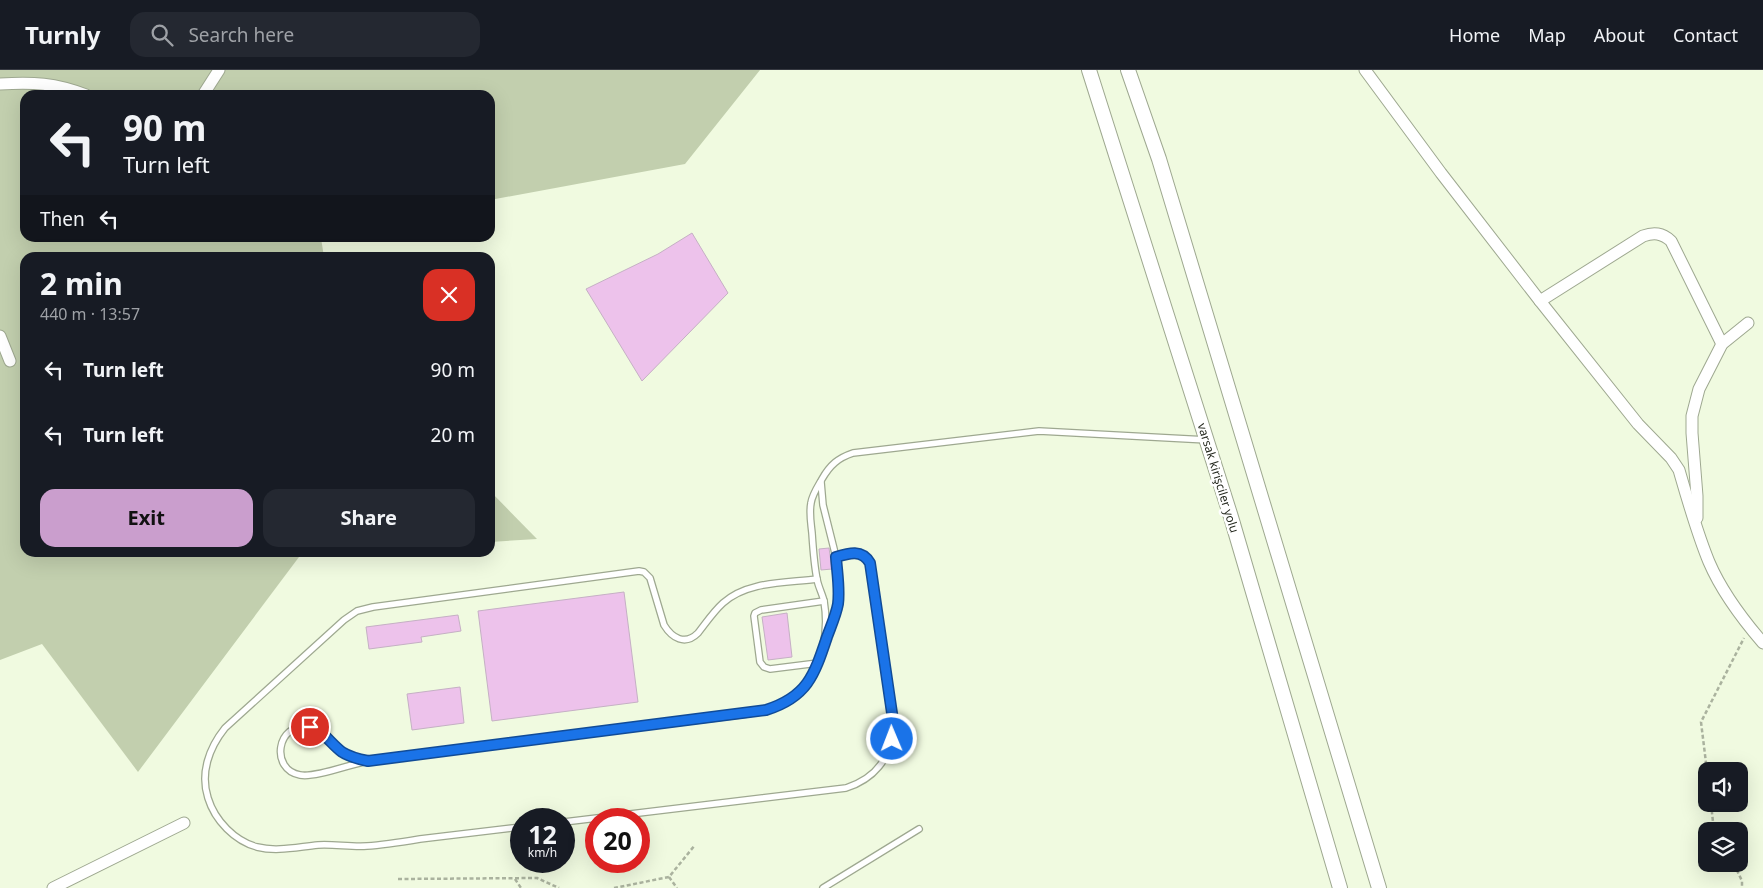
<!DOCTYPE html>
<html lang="en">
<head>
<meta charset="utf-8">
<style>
	body { margin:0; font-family:"Noto Sans",sans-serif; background:#242831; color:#f1f3f6; height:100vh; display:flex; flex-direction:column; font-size:19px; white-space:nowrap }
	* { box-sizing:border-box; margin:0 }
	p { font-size:16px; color:#9ea1a6 }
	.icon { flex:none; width:28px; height:28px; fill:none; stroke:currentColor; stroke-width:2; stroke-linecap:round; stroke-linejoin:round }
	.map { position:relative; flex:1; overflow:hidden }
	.drawer { position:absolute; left:20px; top:182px; width:475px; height:305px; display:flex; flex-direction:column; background:#171b24; border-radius:15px; box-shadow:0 5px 20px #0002 }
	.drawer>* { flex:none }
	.banner { position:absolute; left:20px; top:20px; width:475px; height:152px; border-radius:15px; box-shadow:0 5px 20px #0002; background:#171b24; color:#f1f3f6; overflow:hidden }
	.controls { position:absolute; left:1698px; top:692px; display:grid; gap:10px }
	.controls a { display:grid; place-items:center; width:50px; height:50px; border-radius:10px; background:#171b24; box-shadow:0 5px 20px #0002; font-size:25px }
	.speed { position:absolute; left:510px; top:738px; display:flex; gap:10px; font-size:25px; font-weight:700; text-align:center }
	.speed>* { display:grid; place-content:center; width:65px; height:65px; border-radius:50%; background:#171b24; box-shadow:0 5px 20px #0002; line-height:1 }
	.speed small { font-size:12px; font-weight:400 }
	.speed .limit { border:8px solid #d22; background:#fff; color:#111 }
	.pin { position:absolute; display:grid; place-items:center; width:42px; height:42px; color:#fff; margin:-21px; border:2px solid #fff; border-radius:50%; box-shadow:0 1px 5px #0007 }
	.me { position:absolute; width:55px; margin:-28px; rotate:359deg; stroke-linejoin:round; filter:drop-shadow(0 0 4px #0008) }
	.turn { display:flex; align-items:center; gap:18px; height:105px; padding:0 20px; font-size:22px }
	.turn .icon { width:65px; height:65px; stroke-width:2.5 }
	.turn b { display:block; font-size:35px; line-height:42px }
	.then { display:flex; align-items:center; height:48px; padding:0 20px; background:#0003; gap:10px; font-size:19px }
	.round { display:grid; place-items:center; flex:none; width:52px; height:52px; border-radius:15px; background:#242831 }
	.summary { display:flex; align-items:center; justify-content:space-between; height:85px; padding:0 20px }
	h1 { font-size:30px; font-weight:700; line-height:38px }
	.button { display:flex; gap:10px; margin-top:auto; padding:10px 20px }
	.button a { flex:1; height:58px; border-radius:15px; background:#ca9ecd; color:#111; font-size:20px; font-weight:700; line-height:58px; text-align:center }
	.button a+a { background:#242831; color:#f1f3f6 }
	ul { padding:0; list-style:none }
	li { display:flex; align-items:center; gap:15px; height:65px; padding:0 20px }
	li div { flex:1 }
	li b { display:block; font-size:19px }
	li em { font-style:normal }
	header { display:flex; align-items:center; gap:30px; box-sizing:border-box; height:70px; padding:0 25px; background:#171b24; border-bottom:1px solid #363941 }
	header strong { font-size:24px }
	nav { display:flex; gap:28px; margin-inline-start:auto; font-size:18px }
	.search { width:350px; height:45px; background:#242831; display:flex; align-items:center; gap:12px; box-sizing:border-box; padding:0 18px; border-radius:15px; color:#9ea1a6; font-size:19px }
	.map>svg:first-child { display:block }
</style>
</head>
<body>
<header>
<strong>Turnly</strong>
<div class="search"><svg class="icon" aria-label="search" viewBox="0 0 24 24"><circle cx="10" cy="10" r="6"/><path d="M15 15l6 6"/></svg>Search here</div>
<nav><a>Home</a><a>Map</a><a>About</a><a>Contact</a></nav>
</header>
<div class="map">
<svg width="1763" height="818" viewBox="0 0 1763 818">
	<rect width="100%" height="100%" fill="#f0fae0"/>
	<g fill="#c2cfae">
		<path d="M0,0H760L685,94L490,130V25H25V168H321L324,187L25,188V482L302,483L138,702L42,574L0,590Z"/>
		<path d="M490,421L537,469L490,472Z"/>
	</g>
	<g fill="#edc2eb" stroke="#c5b0c4">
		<path d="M692,163L728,223L642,311L586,219L658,184Z"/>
		<path d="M829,478L832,499L821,500L819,479Z"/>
		<path d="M624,522L638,632L492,651L478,541Z"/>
		<path d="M787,543L792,587L768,590L762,547Z"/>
		<path d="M458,545L461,561L421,567L422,572L369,579L366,557Z"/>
		<path d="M460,617L464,653L412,660L407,624Z"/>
	</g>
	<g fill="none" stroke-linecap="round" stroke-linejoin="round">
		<defs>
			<g id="service">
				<path d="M821,412L823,435L836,487L838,527V535L827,567"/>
				<path d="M818,593L770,599L764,597L760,592L754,546L755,543L761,540L824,531"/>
				<path d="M368,691C358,689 348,687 339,680C330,672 323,659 309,657C276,652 270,700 300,705C315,708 351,694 368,691L747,644C778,638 799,631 814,601C825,579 828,555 824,531C822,523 818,516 817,509C814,494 813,478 812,463C811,453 809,443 811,433C812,425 818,416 822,409C830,395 838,388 853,383L1039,361L1207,370"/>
				<path d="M564,752L846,718C874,709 890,689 893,661L870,493C862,479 849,483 836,487"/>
				<path d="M521,757C487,761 453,765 420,769C402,772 384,775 367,776C350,777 334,774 318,775C297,777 277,782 257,777C235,771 215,751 208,728C200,703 209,678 225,658L344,550L357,541L373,537L639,501L644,502L650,508L664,555C672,568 685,576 698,563C706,553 713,542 723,533C747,511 786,513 817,509"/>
				<path d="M823,818L919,759"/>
			</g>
			<g id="minor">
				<path d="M1365,0L1441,103L1540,231L1638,354L1671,388L1679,400C1688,431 1697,463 1709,492C1721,520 1744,551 1763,573"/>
				<path d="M0,14C33,12 55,13 86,25"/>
				<path d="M203,25L219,0"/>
				<path d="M1540,231L1643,166C1654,162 1662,163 1671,171L1722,274"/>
				<path d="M0,266L10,291"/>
				<path d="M1697,448V426L1692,363V346L1699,319L1722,274L1748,253"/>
				<path d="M53,818L184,753"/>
			</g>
			<g id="tertiary">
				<path d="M1089,0L1231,447L1340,818"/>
				<path d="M1128,0L1159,89L1379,818"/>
			</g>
		</defs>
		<use href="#service" stroke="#9ea890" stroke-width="8"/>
		<use href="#minor" stroke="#9ea890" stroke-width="13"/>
		<use href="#tertiary" stroke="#9ea890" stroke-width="16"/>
		<g stroke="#aab29e" stroke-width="2.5" stroke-dasharray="4 2.5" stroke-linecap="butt">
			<path d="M1707,701L1701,652L1744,568"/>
			<path d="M1711,734L1713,752L1718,761"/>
			<path d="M1734,794L1742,811V818"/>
			<path d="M669,807L677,818"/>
			<path d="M398,809L537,808L559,818"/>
			<path d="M515,809L521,818"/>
			<path d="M614,818L669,807L695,775"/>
		</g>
		<use href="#service" stroke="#fff" stroke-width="5.5"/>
		<use href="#minor" stroke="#fff" stroke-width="11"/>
		<use href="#tertiary" stroke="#fff" stroke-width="14"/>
	</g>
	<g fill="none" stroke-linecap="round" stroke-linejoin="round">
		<defs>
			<path id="route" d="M310,657C324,661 330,673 342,682C350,687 358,689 368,691L766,640C807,627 814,606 827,567C831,556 836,545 838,534C840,519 837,502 836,487C849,483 862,479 870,493L893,650L892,669"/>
		</defs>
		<use href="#route" stroke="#114b97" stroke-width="12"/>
		<use href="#route" stroke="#1a73e8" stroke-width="9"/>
	</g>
	<g text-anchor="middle" stroke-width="5" stroke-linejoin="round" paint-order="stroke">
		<g font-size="12" fill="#262a20" stroke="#fff">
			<text transform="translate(1218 408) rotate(73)" y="4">varsak kirişciler yolu</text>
		</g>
	</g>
</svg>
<div class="controls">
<a><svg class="icon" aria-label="sound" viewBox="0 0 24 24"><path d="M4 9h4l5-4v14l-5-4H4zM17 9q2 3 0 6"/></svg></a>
<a><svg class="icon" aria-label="layers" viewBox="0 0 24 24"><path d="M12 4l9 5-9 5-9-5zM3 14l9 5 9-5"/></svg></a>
</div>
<div class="speed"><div>12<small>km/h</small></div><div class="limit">20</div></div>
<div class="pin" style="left:310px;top:657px;background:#d93025"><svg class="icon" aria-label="arrive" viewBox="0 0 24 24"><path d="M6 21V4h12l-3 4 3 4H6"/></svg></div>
<svg class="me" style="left:892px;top:669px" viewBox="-20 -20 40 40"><circle r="17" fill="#1a73e8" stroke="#fff" stroke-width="3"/><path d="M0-11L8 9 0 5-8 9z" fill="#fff"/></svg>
<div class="banner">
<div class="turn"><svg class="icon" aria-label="left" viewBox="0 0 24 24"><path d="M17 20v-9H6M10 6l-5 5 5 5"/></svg><div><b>90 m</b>Turn left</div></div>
<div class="then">Then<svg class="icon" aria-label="left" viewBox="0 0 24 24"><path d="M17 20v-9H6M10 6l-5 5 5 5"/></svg></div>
</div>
<section class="drawer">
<div class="summary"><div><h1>2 min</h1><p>440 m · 13:57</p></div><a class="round" style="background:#d93025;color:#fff"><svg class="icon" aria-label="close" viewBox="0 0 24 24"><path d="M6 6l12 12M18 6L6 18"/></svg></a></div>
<ul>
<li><svg class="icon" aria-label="left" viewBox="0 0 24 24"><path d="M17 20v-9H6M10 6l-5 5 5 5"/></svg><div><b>Turn left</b></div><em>90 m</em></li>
<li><svg class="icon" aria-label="left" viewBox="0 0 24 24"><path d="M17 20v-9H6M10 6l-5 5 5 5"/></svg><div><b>Turn left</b></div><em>20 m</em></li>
</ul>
<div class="button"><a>Exit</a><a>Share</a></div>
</section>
</div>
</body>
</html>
